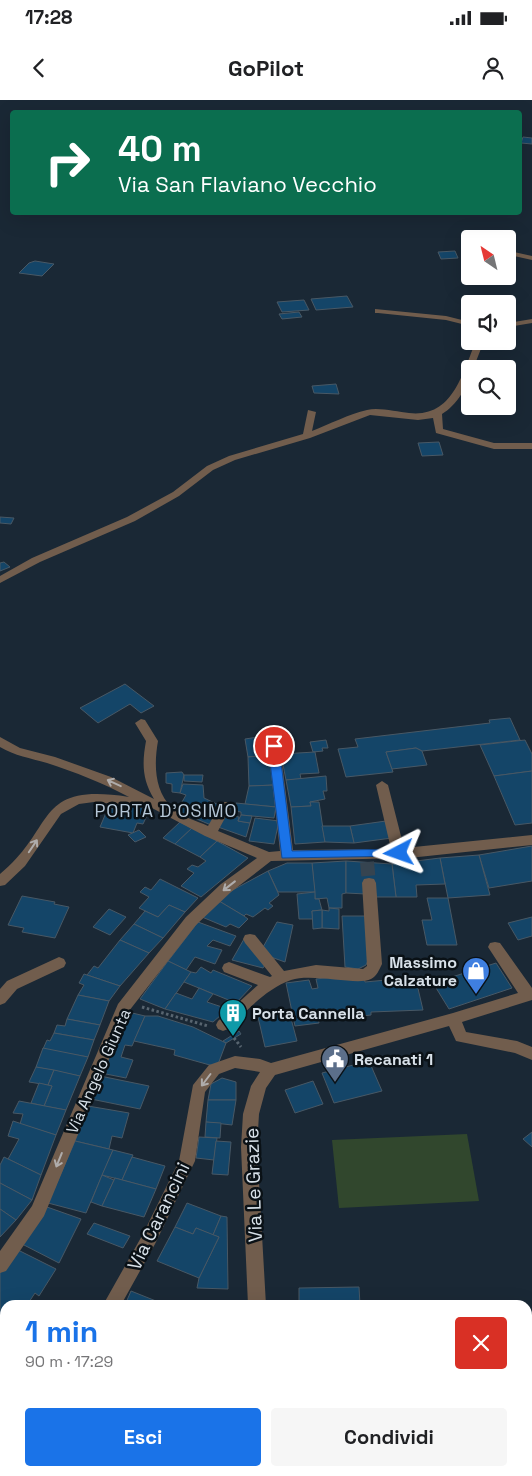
<!DOCTYPE html>
<html lang="it">
<head>
<meta charset="utf-8">
<style>
	body { margin:0; font-family:"Space Grotesk",sans-serif; background:#f6f6f6; color:#202124; height:100vh; display:flex; flex-direction:column; font-size:19px; white-space:nowrap }
	* { box-sizing:border-box; margin:0 }
	p { font-size:16px; color:#757577 }
	.icon { flex:none; width:28px; height:28px; fill:none; stroke:currentColor; stroke-width:2; stroke-linecap:round; stroke-linejoin:round }
	.map { position:relative; flex:1; overflow:hidden }
	.side { position:absolute; left:0px; top:1200px; width:532px; height:176px; display:flex; flex-direction:column; background:#fff; border-radius:15px 15px 0 0; box-shadow:0 5px 20px #0002 }
	.side>* { flex:none }
	.top-card { position:absolute; left:10px; top:10px; width:512px; height:105px; border-radius:5px; box-shadow:0 5px 20px #0002; background:#0b6e4f; color:#fff; overflow:hidden }
	.needle { width:32px; rotate:325deg }
	.tools { position:absolute; left:461px; top:130px; display:grid; gap:10px }
	.tools a { display:grid; place-items:center; width:55px; height:55px; border-radius:5px; background:#fff; box-shadow:0 5px 20px #0002; font-size:25px }
	.pin { position:absolute; display:grid; place-items:center; width:42px; height:42px; color:#fff; margin:-21px; border:2px solid #fff; border-radius:50%; box-shadow:0 1px 5px #0007 }
	.me { position:absolute; width:55px; margin:-28px; rotate:266deg; stroke-linejoin:round; filter:drop-shadow(0 0 4px #0008) }
	.turn { display:flex; align-items:center; gap:18px; height:105px; padding:0 25px; font-size:22px }
	.turn .icon { width:65px; height:65px; stroke-width:2.5 }
	.turn b { display:block; font-size:35px; line-height:42px }
	.round { display:grid; place-items:center; flex:none; width:52px; height:52px; border-radius:5px; background:#f6f6f6 }
	.head { display:flex; align-items:center; justify-content:space-between; height:85px; padding:0 25px }
	h1 { font-size:30px; font-weight:700; line-height:38px; color:#1a73e8 }
	.button { display:flex; gap:10px; margin-top:auto; padding:10px 25px }
	.button a { flex:1; height:58px; border-radius:5px; background:#1a73e8; color:#fff; font-size:20px; font-weight:700; line-height:58px; text-align:center }
	.button a+a { background:#f6f6f6; color:#202124 }
	.status { display:flex; justify-content:space-between; align-items:center; height:35px; padding:0 25px; background:#fff; direction:ltr }
	.status svg { height:14px; fill:currentColor }
	header { display:flex; justify-content:space-between; align-items:center; height:65px; padding:0 25px; background:#fff; font-size:22px; font-weight:700 }
	.map>svg:first-child { display:block }
</style>
</head>
<body>
<div class="status"><b>17:28</b><svg viewBox="0 0 49 12"><path d="M0 12V9h3v3zM5 12V6h3v6zM10 12V3h3v9zM15 12V0h3v12zM26 1h20v11H26zM47 4h2v5h-2z"/></svg></div>
<header><svg class="icon" aria-label="back" viewBox="0 0 24 24"><path d="M15 5l-7 7 7 7"/></svg>GoPilot<svg class="icon" aria-label="person" viewBox="0 0 24 24"><circle cx="12" cy="8" r="4"/><path d="M4 21q1-7 8-7t8 7"/></svg></header>
<div class="map">
<svg width="532" height="1376" viewBox="0 0 532 1376">
	<rect width="100%" height="100%" fill="#1a2835"/>
	<path fill="#31472d" d="M467,1034L479,1101L339,1108L332,1040Z"/>
	<g fill="#144568" stroke="#485865">
		<path d="M523,37L532,38V44L521,43Z"/>
		<path d="M455,151L458,158L441,159L438,152Z"/>
		<path d="M35,161L54,164L42,176L19,173L29,163Z"/>
		<path d="M347,196L353,207L316,210L311,199Z"/>
		<path d="M503,198L506,204H485L483,200Z"/>
		<path d="M304,200L309,210L282,212L277,202Z"/>
		<path d="M299,212L302,217L282,219L279,214Z"/>
		<path d="M336,284L339,294L314,293L312,286Z"/>
		<path d="M439,342L443,355L422,356L418,343Z"/>
		<path d="M0,417L14,418L11,424L0,423Z"/>
		<path d="M4,462L10,467L0,471V463Z"/>
		<path d="M125,584L154,606L141,613L130,604L98,623L80,608Z"/>
		<path d="M510,618L520,640L422,651L416,648L386,652L393,672L346,677L338,649L358,647L355,639L490,623L489,620Z"/>
		<path d="M265,636L270,655L248,657L245,639Z"/>
		<path d="M326,640L328,648H322L323,651L313,652L310,642Z"/>
		<path d="M525,640L532,654V671L494,676L480,645Z"/>
		<path d="M416,648L422,651L427,665L392,669L386,652Z"/>
		<path d="M315,652L319,673L300,674L301,679L286,680L281,654Z"/>
		<path d="M270,655L275,685L249,686L248,657Z"/>
		<path d="M532,671V723L515,725L494,676Z"/>
		<path d="M182,672L184,675L180,693L172,692V684L166,683V673Z"/>
		<path d="M184,675H203L202,682L184,681Z"/>
		<path d="M326,676L327,691H323L325,699L310,702L311,706L291,707L286,680Z"/>
		<path d="M183,684L203,685L204,698L221,706L211,725L180,712L178,709L186,695L180,693Z"/>
		<path d="M275,685L276,707L245,704L249,686Z"/>
		<path d="M310,702H319L325,742L295,744L291,707L311,706Z"/>
		<path d="M236,703L276,707L274,718L241,715V712L234,711Z"/>
		<path d="M132,706L150,709L143,724L137,723L133,733L100,727L108,708L130,712Z"/>
		<path d="M224,714L239,717L238,721L250,723L246,737L218,727Z"/>
		<path d="M241,715L252,716L250,723L238,721Z"/>
		<path d="M255,718L279,721L274,744L249,741Z"/>
		<path d="M386,721L392,738L354,743L350,726Z"/>
		<path d="M180,722L192,728L175,744L163,738Z"/>
		<path d="M322,726H350L354,743L325,742Z"/>
		<path d="M192,728L217,741L200,757L175,744Z"/>
		<path d="M139,730L146,737L135,742L128,735Z"/>
		<path d="M217,741L248,758L201,797L181,786L194,773L187,769L192,765L198,767L206,761L200,757Z"/>
		<path d="M532,746V781L489,788L479,755Z"/>
		<path d="M479,755L490,795L448,798L440,758Z"/>
		<path d="M440,758L445,784L416,785L417,797H396L392,764Z"/>
		<path d="M346,761V793L342,794V808H329L327,798L315,799L312,763Z"/>
		<path d="M346,761L392,764L396,797H372L366,794L346,793Z"/>
		<path d="M287,763H312L315,792H278L268,771Z"/>
		<path d="M268,771L279,795L269,803L273,806L268,810L265,808L253,817L246,814L244,816L219,801L229,792Z"/>
		<path d="M160,779L198,798L185,812L169,805L158,817L139,808L149,797L140,792L145,787L151,790Z"/>
		<path d="M315,792V799H319L322,810L312,811L313,819H299L297,794Z"/>
		<path d="M22,796L55,802L54,804L69,807L55,838L22,832L24,828L8,825Z"/>
		<path d="M427,798H448L457,845H427L422,820H432Z"/>
		<path d="M219,801L244,816L248,819L239,828L230,824L226,827L202,817Z"/>
		<path d="M169,805L185,812L163,838L134,824L145,811L158,817Z"/>
		<path d="M329,808L339,809V829L322,828V810L329,811Z"/>
		<path d="M109,809L126,817L110,835L93,827Z"/>
		<path d="M322,810V828L313,829L312,811Z"/>
		<path d="M342,816H368L370,856L366,865L358,869L345,867Z"/>
		<path d="M532,817V836L518,840L508,823Z"/>
		<path d="M198,822L236,836L230,846L213,840L207,846L222,850L215,864L195,857L186,870L168,861Z"/>
		<path d="M277,822L293,825L285,862L268,856L262,849Z"/>
		<path d="M134,824L163,838L149,853L120,840Z"/>
		<path d="M244,839L265,865L263,868L232,860Z"/>
		<path d="M120,840L149,853L120,886L87,875L94,866L98,868Z"/>
		<path d="M168,861L191,872L165,909L140,899Z"/>
		<path d="M496,863L512,888L449,909L433,883Z"/>
		<path d="M201,867L211,873L213,870L252,886L236,903L184,882L191,872L196,873Z"/>
		<path d="M84,874L120,886L109,901L78,895L84,885L79,883Z"/>
		<path d="M341,876L364,878L365,882L397,879L398,882L416,880L423,910L371,912V915L325,920L324,916L318,917L319,923L295,926L286,883L309,880L312,889L318,888L316,879Z"/>
		<path d="M199,888L213,894L207,902L228,909L213,922L165,909L176,893L192,899Z"/>
		<path d="M78,895L109,901L100,925L67,919Z"/>
		<path d="M289,911L297,941L265,947L258,917Z"/>
		<path d="M128,912L145,916L132,946L125,945L121,957L133,960L126,978L101,973Z"/>
		<path d="M145,916H158L193,927L226,943L217,967L174,955L175,950L134,941Z"/>
		<path d="M67,919L100,925L94,940L54,933L57,925L65,926Z"/>
		<path d="M239,931L241,934L226,943L223,941Z"/>
		<path d="M54,933L94,940L88,957L43,949L47,940L50,941Z"/>
		<path d="M43,948L88,957L80,976L36,967Z"/>
		<path d="M369,961L382,991L334,1003L322,973Z"/>
		<path d="M36,967L54,970L48,985L29,982Z"/>
		<path d="M54,970L80,976L66,1010L44,1006L52,986L48,985Z"/>
		<path d="M100,976L149,986L140,1009L91,999Z"/>
		<path d="M222,978L236,982V1000H208L211,984Z"/>
		<path d="M313,981L323,1004L295,1013L285,990Z"/>
		<path d="M39,983L52,986L44,1006L31,1003Z"/>
		<path d="M208,1000H236L232,1025L206,1022Z"/>
		<path d="M19,1001L66,1010L56,1035L20,1024L23,1014L13,1013Z"/>
		<path d="M88,1006L129,1013L122,1038L112,1036L109,1049L75,1041Z"/>
		<path d="M13,1021L56,1035L41,1075L8,1059L19,1039L8,1036Z"/>
		<path d="M206,1022L221,1023L220,1038L205,1037Z"/>
		<path d="M532,1032V1047L523,1039Z"/>
		<path d="M199,1037L217,1038L214,1060L196,1058Z"/>
		<path d="M75,1041L113,1050L86,1113L48,1103Z"/>
		<path d="M216,1041L231,1042L228,1075L212,1074Z"/>
		<path d="M113,1050L133,1055L122,1080L102,1075Z"/>
		<path d="M4,1057L41,1075L32,1100L0,1083V1065Z"/>
		<path d="M132,1057L165,1066L156,1089L122,1080Z"/>
		<path d="M102,1075L114,1080L102,1106L91,1102Z"/>
		<path d="M115,1078L156,1089L144,1117L102,1106Z"/>
		<path d="M0,1083L32,1100L16,1120L0,1109Z"/>
		<path d="M187,1103L221,1116L213,1135L196,1128L193,1134L175,1127Z"/>
		<path d="M47,1107L81,1119L59,1163L22,1144Z"/>
		<path d="M0,1109L16,1120L0,1137Z"/>
		<path d="M221,1116L227,1117L228,1189L197,1188L199,1178L219,1137L213,1135Z"/>
		<path d="M94,1123L130,1136L123,1148L87,1134Z"/>
		<path d="M175,1127L193,1134L196,1128L219,1137L199,1178L157,1161Z"/>
		<path d="M16,1149L56,1169L39,1196L35,1193L27,1205H5V1234L0,1231V1173Z"/>
		<path d="M359,1187L360,1205H299V1188Z"/>
		<path d="M131,1191L166,1205H125Z"/>
		<path d="M532,1281V1330L528,1331V1282Z"/>
	</g>
	<g fill="none" stroke-linecap="round" stroke-linejoin="round">
		<path stroke="#364450" stroke-width="14" stroke-dasharray="14 7" stroke-linecap="butt" d="M367,762L369,783"/>
		<g stroke="#586570" stroke-width="3" stroke-dasharray="2.5 2.5" stroke-linecap="butt">
			<path d="M142,907L208,926"/>
			<path d="M234,938L241,947"/>
		</g>
		<g fill="#715d4d" fill-rule="evenodd">
			<path d="M514,152L532,156V160L514,156Z"/>
			<path d="M375,209L446,216L470,222V226L446,220L378,213H375Z"/>
			<path d="M532,219V223L508,227V223Z"/>
			<path d="M476,241H484L473,269H470C470,285 456,306 442,314L443,329L494,343H532V349H494L436,333L433,318L418,320L370,315L310,338L235,360L213,370L179,396L135,421L40,462L0,483V476L32,458L127,417L173,392L207,366L229,356L303,334L308,310L316,312L312,331C330,324 349,314 367,310C379,307 397,312 409,313C453,318 462,274 476,241Z"/>
			<path d="M141,619L145,620L158,641C154,664 154,690 172,708C180,716 197,721 208,726L222,702H230L232,705L218,731L269,752L280,751L268,647L274,643L280,647L293,750L391,749L376,685L382,681L388,685L404,748L532,735V745L409,758L271,761L231,792L196,825L129,911L44,1116L6,1171L0,1173V1151L32,1106L118,904L186,817L221,784L257,758L205,736L152,708L94,702L79,704L61,714L25,766L5,785L0,786V774C57,728 33,682 129,697C103,683 75,672 47,663C30,658 15,656 0,647V637L20,648L55,657L111,677L154,699C142,679 142,663 146,641L135,623Z"/>
			<path d="M369,778L374,779L376,783L382,864C379,870 377,876 371,879C358,886 313,873 291,880C266,889 246,911 228,929L223,931L218,929L216,925L218,921L258,885L224,872L222,868L224,864L229,862L270,877L272,876L245,843L243,839L245,835L250,834L255,835L284,871L316,865L363,869L367,866L362,783L364,779Z"/>
			<path d="M495,842L500,843L532,888V900L462,922L466,932L517,941L532,947V960L515,953L456,941L449,926L275,975L266,988L259,1014L257,1047L266,1205H248L241,1047L243,1014L251,986L260,972L235,968L219,974L205,992L195,1061L155,1144L121,1205H103L143,1134L179,1061L193,985L209,965L235,956L260,959L271,963L453,913L518,893L488,847L490,843Z"/>
			<path d="M59,857L64,859L66,863L64,867L17,889L5,903L0,905V889L7,881Z"/>
			<path d="M14,1371H33L31,1376H12Z"/>
			<rect x="258" y="1371" width="18" height="5"/>
		</g>
	</g>
	<defs><path id="oneway-shaft" d="M-6 0H5M1.5-3L5.5 0L1.5 3" fill="none" stroke-width="1.6" stroke-linecap="round" stroke-linejoin="round" transform="scale(1.25)"/></defs>
	<g stroke="#afacab">
		<use href="#oneway-shaft" transform="translate(114 683) rotate(-155)"/>
		<use href="#oneway-shaft" transform="translate(33 746) rotate(-56)"/>
		<use href="#oneway-shaft" transform="translate(229 786) rotate(142)"/>
		<use href="#oneway-shaft" transform="translate(206 980) rotate(127)"/>
		<use href="#oneway-shaft" transform="translate(59 1060) rotate(112)"/>
	</g>
	<path fill="#1a73e8" stroke="#114b97" d="M274,643L279,646L292,751L399,749L403,750V756L282,758L268,646Z"/>
	<defs>
		<symbol id="shop-pin" viewBox="-11 -11 22 30"><path d="M0 17L-7.5 6A9.5 9.5 0 1 1 7.5 6Z" fill="#3f7fe0" stroke="#0a1116"/><path d="M-5-2.5h2.3a2.7 3.5 0 0 1 5.4 0H5L5.5 6h-11ZM-1.5-2.5h3a1.5 2.3 0 0 0-3 0Z" fill="#fff"/></symbol>
		<symbol id="building-pin" viewBox="-11 -11 22 30"><path d="M0 17L-7.5 6A9.5 9.5 0 1 1 7.5 6Z" fill="#0f9aa8" stroke="#0a1116"/><path d="M-4-6H4V6H1V3H-1V6H-4ZM-2.5-4.3h1.7v1.8h-1.7ZM.8-4.3h1.7v1.8H.8ZM-2.5-1h1.7V.8h-1.7ZM.8-1h1.7V.8H.8Z" fill="#fff"/></symbol>
		<symbol id="civic-pin" viewBox="-11 -11 22 30"><path d="M0 17L-7.5 6A9.5 9.5 0 1 1 7.5 6Z" fill="#5c6f8a" stroke="#0a1116"/><path d="M-.6-6.5H3V-4.5H.6V-3L4-1V1h2V6H-6V1h2V-1L-.6-3ZM-1.2 2.5V6h2.4V2.5Z" fill="#fff"/></symbol>
	</defs>
	<g fill-rule="evenodd">
		<use href="#shop-pin" x="460" y="855" width="32" height="43"/>
		<use href="#building-pin" x="217" y="897" width="32" height="43"/>
		<use href="#civic-pin" x="319" y="943" width="32" height="43"/>
	</g>
	<g text-anchor="middle" stroke-width="5" stroke-linejoin="round" paint-order="stroke">
		<g font-size="16" font-weight="bold" fill="#d8e1e9" stroke="#0a1116" text-anchor="start">
			<text x="457" y="868" text-anchor="end">Massimo<tspan x="457" dy="18">Calzature</tspan></text>
			<text x="252" y="919">Porta Cannella</text>
			<text x="354" y="965">Recanati 1</text>
		</g>
		<g font-size="16" fill="#d8e1e9" stroke="#0a1116">
			<text transform="translate(98 971) rotate(-66)" y="6">Via Angelo Giunta</text>
		</g>
		<g font-size="18" letter-spacing="1" fill="#b5c7d7" stroke="#0a1116">
			<text x="166" y="717">PORTA D'OSIMO</text>
		</g>
		<g font-size="19" fill="#d8e1e9" stroke="#0a1116">
			<text transform="translate(253 1085) rotate(-92)" y="7">Via Le Grazie</text>
			<text transform="translate(158 1116) rotate(-64)" y="7">Via Carancini</text>
		</g>
	</g>
</svg>
<div class="tools">
<a><svg class="needle" viewBox="-14 -14 28 28"><path d="M0-13l5 13h-10z" fill="#e53935"/><path d="M0 13l5-13h-10z" fill="#757577"/></svg></a>
<a><svg class="icon" aria-label="sound" viewBox="0 0 24 24"><path d="M4 9h4l5-4v14l-5-4H4zM17 9q2 3 0 6"/></svg></a>
<a><svg class="icon" aria-label="search" viewBox="0 0 24 24"><circle cx="10" cy="10" r="6"/><path d="M15 15l6 6"/></svg></a>
</div>
<div class="pin" style="left:274px;top:646px;background:#d93025"><svg class="icon" aria-label="arrive" viewBox="0 0 24 24"><path d="M6 21V4h12l-3 4 3 4H6"/></svg></div>
<svg class="me" style="left:399px;top:753px" viewBox="-20 -20 40 40"><path d="M0-17L14 15 0 8-14 15z" fill="#1a73e8" stroke="#fff" stroke-width="4"/></svg>
<div class="top-card">
<div class="turn"><svg class="icon" aria-label="right" viewBox="0 0 24 24"><path d="M7 20v-9h11M14 6l5 5-5 5"/></svg><div><b>40 m</b>Via San Flaviano Vecchio</div></div>
</div>
<section class="side">
<div class="head"><div><h1>1 min</h1><p>90 m · 17:29</p></div><a class="round" style="background:#d93025;color:#fff"><svg class="icon" aria-label="close" viewBox="0 0 24 24"><path d="M6 6l12 12M18 6L6 18"/></svg></a></div>
<div class="button"><a>Esci</a><a>Condividi</a></div>
</section>
</div>
</body>
</html>
